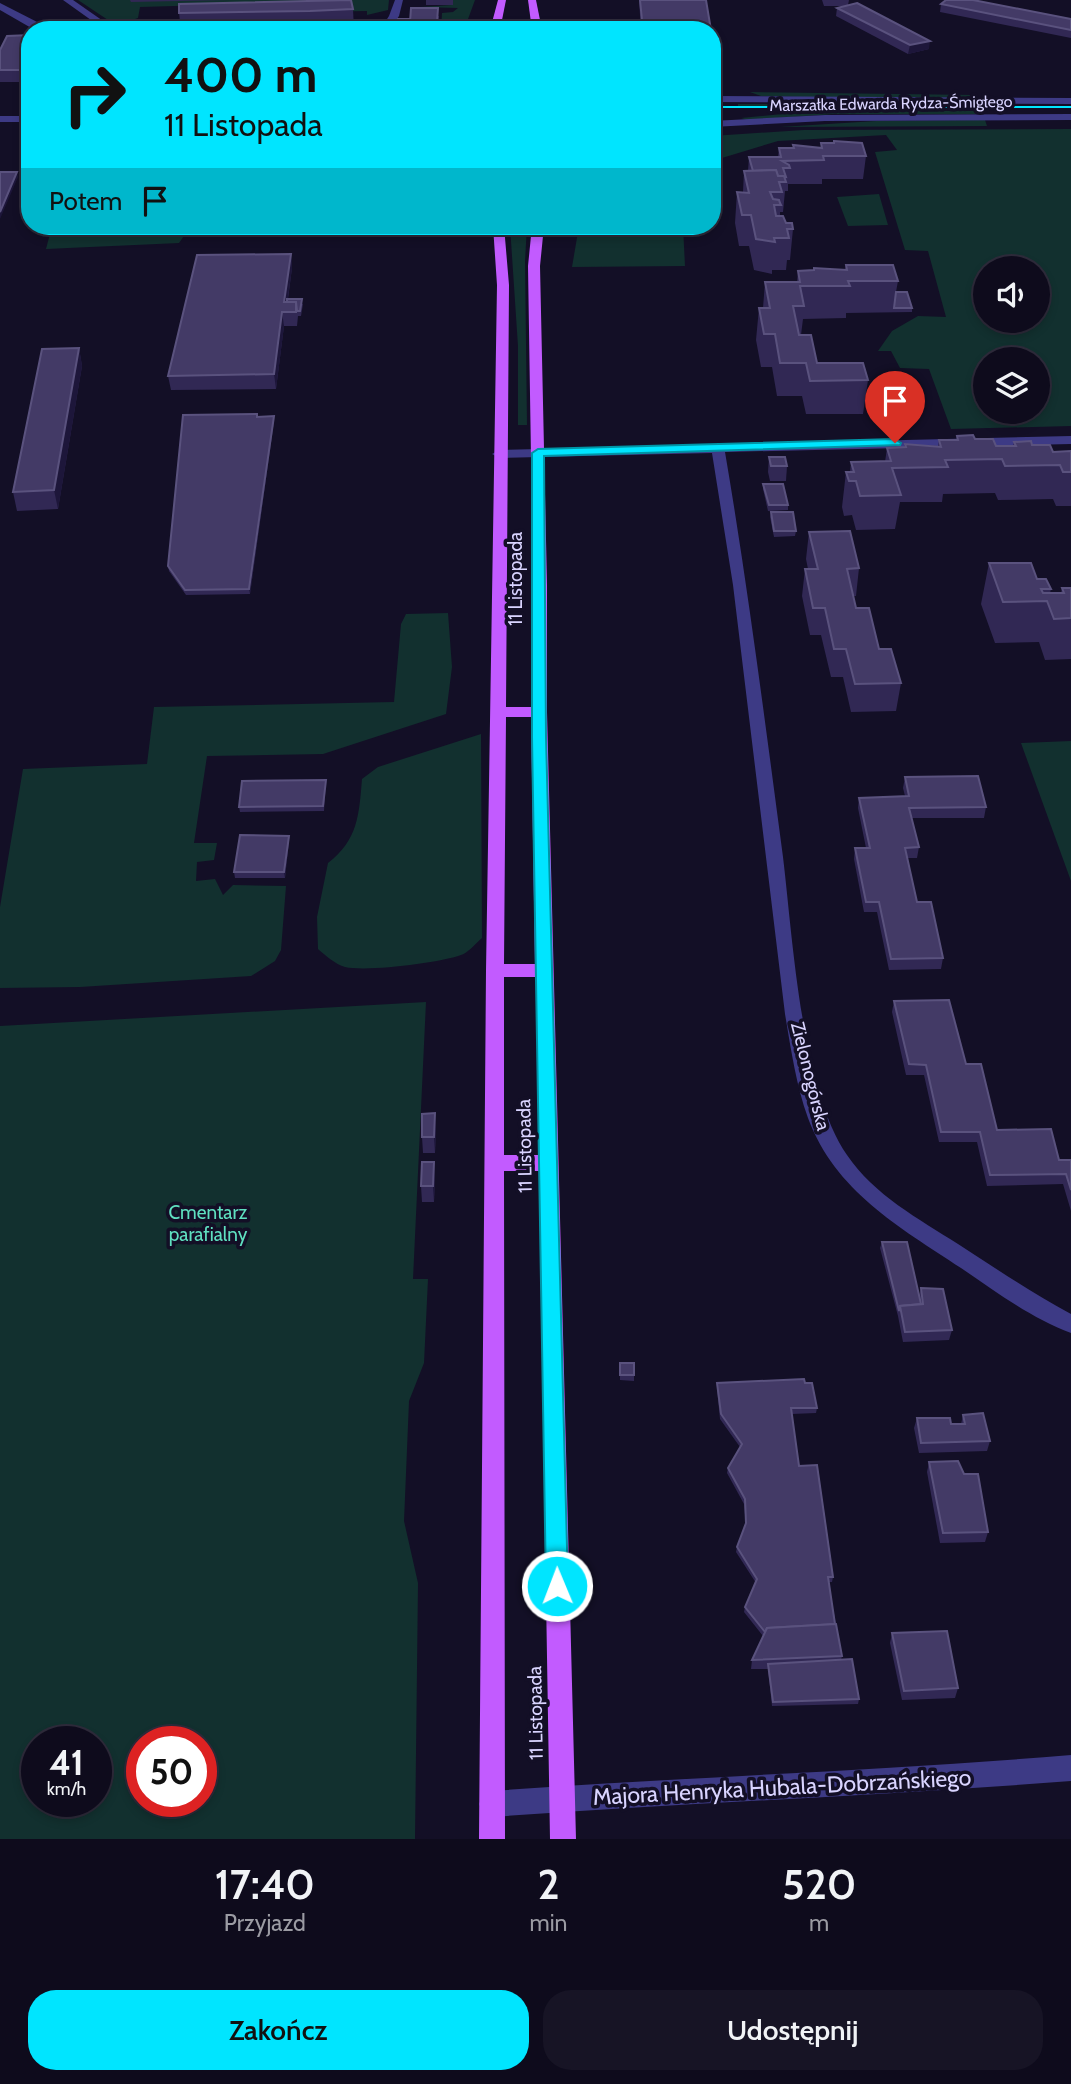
<!DOCTYPE html>
<html lang="pl">
<head>
<meta charset="utf-8">
<style>
	body { margin:0; font-family:Cabin,sans-serif; background:#171425; color:#f1f3f6; height:100vh; display:flex; flex-direction:column; font-size:26px; white-space:nowrap }
	* { box-sizing:border-box; margin:0 }
	p { font-size:23px; color:#9b9ba3 }
	.icon { flex:none; width:38px; height:38px; fill:none; stroke:currentColor; stroke-width:2; stroke-linecap:round; stroke-linejoin:round }
	.map { position:relative; height:1839px; overflow:hidden }
	.details { display:flex; flex-direction:column; background:#0e0b1c; flex:1 }
	.details>* { flex:none }
	.top-card { position:absolute; left:21px; top:21px; width:700px; height:214px; border-radius:28px; box-shadow:0 4px 10px #0003,0 0 0 2px #2e2b3b; background:#00e5ff; color:#111; overflow:hidden }
	.tools { position:absolute; left:973px; top:256px; display:grid; gap:14px }
	.tools a { display:grid; place-items:center; width:77px; height:77px; border-radius:50%; background:#0e0b1c; box-shadow:0 4px 10px #0003,0 0 0 2px #2e2b3b; font-size:35px }
	.speed { position:absolute; left:21px; top:1726px; display:flex; gap:14px; font-size:35px; font-weight:700; text-align:center }
	.speed>* { display:grid; place-content:center; width:91px; height:91px; border-radius:50%; background:#0e0b1c; box-shadow:0 4px 10px #0003,0 0 0 2px #2e2b3b; line-height:1 }
	.speed small { font-size:18px; font-weight:400 }
	.speed .limit { border:10px solid #d22; background:#fff; color:#111 }
	.pin { position:absolute; display:grid; place-items:center; width:60px; height:60px; color:#fff; margin:-72px -30px; border-radius:50% 50% 50% 0; rotate:-45deg; box-shadow:0 0 7px #0007 }
	.pin .icon { rotate:45deg }
	.me { position:absolute; width:77px; margin:-38px; rotate:359deg; stroke-linejoin:round; filter:drop-shadow(0 0 5px #0008) }
	.turn { display:flex; align-items:center; gap:24px; height:147px; padding:0 28px; font-size:32px }
	.turn .icon { width:91px; height:91px; stroke-width:2.5 }
	.turn b { display:block; font-size:49px; line-height:60px }
	.then { display:flex; align-items:center; height:66px; padding:0 28px; background:#0003; gap:14px; font-size:26px }
	.eta { display:flex; justify-content:space-evenly; align-items:center; height:119px; text-align:center }
	.eta b { font-size:42px; font-weight:600; line-height:49px }
	.action { display:flex; gap:14px; margin-top:auto; padding:14px 28px }
	.action a { flex:1; height:80px; border-radius:28px; background:#00e5ff; color:#111; font-size:28px; font-weight:600; line-height:80px; text-align:center }
	.action a+a { background:#171425; color:#f1f3f6 }
	.map>svg:first-child { display:block }
</style>
</head>
<body>
<div class="map">
<svg width="1071" height="1839" viewBox="0 0 1071 1839">
	<rect width="100%" height="100%" fill="#130f26"/>
	<g fill="#12302f" fill-rule="evenodd">
		<path d="M78,0H389L388,10L367,15V11L191,14L209,5L140,7L138,18L135,19L111,22Z"/>
		<path d="M453,0H475L464,30H441L442,13L453,12L458,8L420,7L452,5Z"/>
		<path d="M750,92L975,95L976,98L799,97L761,96Z"/>
		<path d="M738,104H978L979,107L738,106Z"/>
		<path d="M815,111H980L981,114H833L748,120L741,118Z"/>
		<path d="M985,120L987,126L780,127L876,121Z"/>
		<path d="M1071,129V426L951,429L929,369L900,368L891,351H878L892,331L918,316L946,317L928,251L905,250L875,152L897,150L886,135L778,141L712,161V136L804,130ZM985,268H1038V320H985ZM985,359H1038V411H985Z"/>
		<path d="M879,194L888,225L848,226L837,197Z"/>
		<path d="M52,226H191L179,243L46,249Z"/>
		<path d="M510,226H527L525,261L527,425H518V346Z"/>
		<path d="M579,226H683L685,266L572,267Z"/>
		<path d="M448,613L452,667L446,714L323,754L207,756L194,843H217L214,860L197,862L196,881L215,879L223,895L233,885L286,886L281,950L275,961L251,976L80,987L0,988V907L23,769L147,764L154,707L394,702L401,624L406,614Z"/>
		<path d="M481,734L482,938C476,943 468,953 461,955C439,963 367,972 345,967C335,964 326,956 318,949L317,917L328,863C358,840 359,815 362,779L378,767Z"/>
		<path d="M1071,741V881L1021,743Z"/>
		<path d="M426,1002L413,1279H428L424,1363L409,1401L404,1521L418,1583L415,1839H0V1026ZM37,1741H96V1801H37ZM142,1741H201V1801H142Z"/>
	</g>
	<g fill="none" stroke-linecap="round" stroke-linejoin="round">
		<g fill="#3d3a85" fill-rule="evenodd">
			<path d="M63,0H73L116,30H105Z"/>
			<path d="M395,0H403L399,16L389,30H380L389,16Z"/>
			<path d="M0,3L45,26L47,28L33,29L0,10Z"/>
			<path d="M712,96L1071,98V104L712,102Z"/>
			<path d="M1071,114V120L825,121L712,127V121L825,115Z"/>
			<rect x="0" y="116" width="30" height="6"/>
			<path d="M1071,436V444L725,452C748,587 765,722 783,857C793,939 801,1088 847,1155C874,1195 919,1219 958,1244C995,1268 1032,1293 1071,1314V1333C1032,1319 995,1291 961,1268C899,1227 835,1191 808,1118C796,1085 791,1049 785,1014L733,585L712,453L499,458L492,454L499,450Z"/>
			<path d="M1071,1755V1781C878,1796 685,1803 492,1817L483,1813L479,1804L483,1795L492,1791C685,1777 878,1771 1071,1755Z"/>
		</g>
		<g fill="#c25bff" fill-rule="evenodd">
			<path d="M498,0H506L500,30H490Z"/>
			<path d="M528,0H536L542,30H532Z"/>
			<path d="M493,226H504L509,285L506,707H531L533,585L528,266L532,226H544L540,266L547,585V712L576,1839H550L539,1171H504L505,1839H479L486,971L497,285ZM506,717H531L535,964H504ZM504,977H536L539,1155H504Z"/>
		</g>
		<path stroke="#00e5ff" stroke-width="2" d="M712,107H1071"/>
	</g>
	<g fill="#312854">
		<path d="M130,0H230L131,2Z"/>
		<rect x="426" y="0" width="27" height="5"/>
		<path d="M639,0H706L711,30H641Z"/>
		<path d="M822,0H849L848,5L929,49L908,54L836,16L837,8L846,6H824Z"/>
		<path d="M941,4L1071,19V38L940,12Z"/>
		<path d="M353,9L354,30H181L179,13Z"/>
		<path d="M439,16L438,30H410V29V30H397V26L410,19Z"/>
		<path d="M30,35V79H26L25,82H0V50Z"/>
		<path d="M712,35L714,44L713,60H712Z"/>
		<path d="M821,143L866,156L863,179H822V184H788V191H785L783,212H780V216L786,223L793,229L790,260H787L786,270H772V274L754,270L749,246H739L735,223L737,192H743L744,171H748L749,157H778L779,148H793V145L821,148Z"/>
		<path d="M291,254L292,268L288,299L303,304L301,316H298L297,326H284L276,389L171,390L168,376Z"/>
		<path d="M846,265L898,281L896,292L912,308V312L846,313V318L803,319L801,335L817,363L868,380L863,414H806L802,396H777L772,367H761L756,340L759,308H763L765,282H797L798,271L814,270V268L845,270Z"/>
		<path d="M79,348L82,366L58,509L17,511L13,492Z"/>
		<path d="M257,417L274,421L250,594L186,595L169,571L168,566Z"/>
		<path d="M957,436L975,439L996,446H1013L1014,442L1032,445L1053,452L1071,451V506H1056L1053,499L998,500L995,493L943,494L942,502H900L895,529L856,530L852,515L844,516L842,507L846,472H850L851,462H885L887,448L904,447L905,444L938,446L939,440H956Z"/>
		<path d="M769,457L787,466L786,481H770L768,472Z"/>
		<path d="M763,484L788,505V510L768,511L763,489Z"/>
		<path d="M771,512L796,531L795,536L774,537L770,517Z"/>
		<path d="M809,532L859,568L856,596H853L856,608L879,649L901,683L896,711L851,712L843,677H831L821,635H810L802,596L805,569H808L806,559Z"/>
		<path d="M989,563L1037,579L1051,589L1050,593H1061L1062,588H1071V659L1045,660L1039,642L995,643L981,604Z"/>
		<path d="M905,777L986,807L984,818H912L919,847L917,858H907L917,902L943,958L941,969L889,970L877,912H864L854,859L855,848H866L858,808L859,798L905,796L903,788Z"/>
		<path d="M326,780L324,811L240,812L239,807Z"/>
		<path d="M289,841L285,878H235L234,872Z"/>
		<path d="M894,1001L966,1064L997,1130L1059,1160H1071V1211L1063,1184L987,1186L977,1142H939L924,1075H906L892,1012Z"/>
		<path d="M436,1129L435,1153H423L422,1137Z"/>
		<path d="M435,1178L434,1202H422L421,1186Z"/>
		<path d="M882,1242L919,1296L921,1288L952,1330L949,1340L903,1342L898,1316L880,1248Z"/>
		<path d="M620,1363L634,1375V1381L620,1380Z"/>
		<path d="M717,1383H805L817,1408L816,1413L792,1414L799,1466L833,1577L832,1582H828L842,1656L841,1660L859,1699L858,1704L772,1706L768,1669H751L752,1660L763,1636L744,1612L745,1607L756,1583L736,1552L737,1547L746,1526L744,1504L727,1473L728,1468L740,1447L720,1419L717,1389Z"/>
		<path d="M963,1415L990,1441L987,1451L919,1453L914,1428L917,1418L951,1424H961Z"/>
		<path d="M929,1462L988,1532L985,1542L940,1543L927,1472Z"/>
		<path d="M892,1633L958,1688L955,1698L902,1700L890,1643Z"/>
	</g>
	<g fill="#1d163a">
		<path d="M930,41L929,49L908,54L910,45Z"/>
		<path d="M24,67L26,79L25,82L22,70Z"/>
		<path d="M17,172L18,177L0,219V212Z"/>
		<path d="M291,254L292,268L286,311L284,302Z"/>
		<path d="M282,312L284,326L276,389L274,374Z"/>
		<path d="M79,348L82,366L58,509L54,490Z"/>
		<path d="M274,416V421L250,594L249,589Z"/>
		<path d="M289,836V841L285,878L284,872Z"/>
		<path d="M435,1113L436,1129L435,1153L434,1137Z"/>
		<path d="M434,1162L435,1178L434,1202L433,1186Z"/>
	</g>
	<g fill="#433a66" stroke="#5a527e" stroke-width="2">
		<path d="M351,0L353,9L310,11L179,13V4Z"/>
		<path d="M640,0H706L711,30H643Z"/>
		<path d="M946,0H973L1071,19V30L941,4Z"/>
		<path d="M857,3L930,41L910,45L837,8Z"/>
		<path d="M411,8H438L437,22H410Z"/>
		<path d="M398,19H410V26H397Z"/>
		<path d="M30,35V67H24L22,70H0V50L7,36Z"/>
		<path d="M834,141L862,143L866,156H823L824,160L782,161L789,165L790,168H783L786,177L778,176L776,170L753,171L749,157H781L779,148H794L793,145L822,148L821,143H834Z"/>
		<path d="M776,170L778,176H784L786,182H779L782,192H770L773,199L779,200L780,203L781,205H774L776,216H783L786,223H792L793,229H787L789,238H774L775,242L756,239L751,215H742L737,192L749,193L744,171Z"/>
		<path d="M0,172H17L0,212Z"/>
		<path d="M291,254L284,302H296V312H282L274,374L168,376L197,255Z"/>
		<path d="M846,265H893L898,281H848L850,286H800L804,306H793L799,335H811L817,363H863L868,380L810,381L806,363H780L775,334H764L759,308H770L765,282H800L798,271L814,270V268L847,270Z"/>
		<path d="M896,292H907L912,308H894Z"/>
		<path d="M287,299H302L300,311H297L296,302H287Z"/>
		<path d="M79,348L54,490L13,492L42,349Z"/>
		<path d="M257,414V417L274,416L249,589L185,590L168,566L183,415Z"/>
		<path d="M973,435L975,439H993L996,446H1016L1014,442L1031,441L1032,445H1050L1053,452L1071,451V472H1063L1060,465L1005,466L1002,459L945,460L948,467L892,468L901,495L860,496L856,481H849L846,472H854L851,462L891,461L887,448L906,447L905,444L941,447L939,440H958L957,436Z"/>
		<path d="M769,457H785L787,466H771Z"/>
		<path d="M763,484H783L788,505H769Z"/>
		<path d="M771,512H793L796,531H774Z"/>
		<path d="M850,531L859,568L847,569L856,608H869L879,649H891L901,683L855,684L846,649H834L825,608H813L805,569H818L809,532Z"/>
		<path d="M989,563H1031L1037,579H1046L1051,589H1041L1043,593H1064L1062,588H1071V618L1054,619L1047,601L1003,602Z"/>
		<path d="M978,776L986,807L909,808L919,847L905,848L917,902H931L943,958L891,959L879,902H866L855,848H870L859,798L909,796L905,777Z"/>
		<path d="M326,780L323,806L239,807L242,781Z"/>
		<path d="M240,835L289,836L284,872H234Z"/>
		<path d="M949,1000L966,1064H981L997,1130L1051,1129L1059,1160H1071V1190L1066,1174L990,1175L980,1132H941L926,1065L909,1064L894,1001Z"/>
		<path d="M435,1113L434,1137H422V1114Z"/>
		<path d="M422,1162H434L433,1186H421Z"/>
		<path d="M882,1242H907L921,1304L900,1306L899,1311Z"/>
		<path d="M921,1288L943,1289L952,1330L905,1332L900,1306L923,1304Z"/>
		<rect x="620" y="1363" width="14" height="12"/>
		<path d="M804,1379L805,1383H812L817,1408H791L799,1466L817,1465L833,1577H828L835,1624L767,1628L765,1632L745,1607L757,1579L737,1547L746,1523L745,1499L728,1468L742,1444L721,1414L717,1383Z"/>
		<path d="M983,1413L990,1441L921,1443L917,1418H950L951,1424H965L963,1415Z"/>
		<path d="M958,1461L964,1474H978L988,1532L943,1533L929,1462Z"/>
		<path d="M836,1624L842,1656L752,1660L767,1628Z"/>
		<path d="M947,1631L958,1688L904,1691L892,1633Z"/>
		<path d="M852,1659L859,1699L773,1702L768,1664Z"/>
	</g>
	<path fill="#00e5ff" stroke="#0095a6" stroke-width="2" d="M895,439L901,443L900,445L544,456L546,737L568,1586L564,1593L557,1596L549,1593L546,1586L532,737V453L538,449Z"/>
	<g text-anchor="middle" stroke-width="7" stroke-linejoin="round" paint-order="stroke">
		<g font-size="16" fill="#d9d4ff" stroke="#130f26">
			<text transform="translate(891 103) rotate(-1)" y="6">Marszałka Edwarda Rydza-Śmigłego</text>
		</g>
		<g font-size="19" fill="#d9d4ff" stroke="#130f26">
			<text transform="translate(515 579) rotate(-90)" y="7">11 Listopada</text>
			<text transform="translate(811 1076) rotate(76)" y="7">Zielonogórska</text>
			<text transform="translate(524 1146) rotate(-91)" y="7">11 Listopada</text>
			<text transform="translate(535 1713) rotate(-91)" y="7">11 Listopada</text>
		</g>
		<g font-size="19" fill="#5fe0c0" stroke="#130f26">
			<text x="208" y="1219">Cmentarz<tspan x="208" dy="22">parafialny</tspan></text>
		</g>
		<g font-size="23" fill="#d9d4ff" stroke="#130f26">
			<text transform="translate(782 1787) rotate(-3)" y="8">Majora Henryka Hubala-Dobrzańskiego</text>
		</g>
	</g>
</svg>
<div class="tools">
<a><svg class="icon" aria-label="sound" viewBox="0 0 24 24"><path d="M4 9h4l5-4v14l-5-4H4zM17 9q2 3 0 6"/></svg></a>
<a><svg class="icon" aria-label="layers" viewBox="0 0 24 24"><path d="M12 4l9 5-9 5-9-5zM3 14l9 5 9-5"/></svg></a>
</div>
<div class="speed"><div>41<small>km/h</small></div><div class="limit">50</div></div>
<div class="pin" style="left:895px;top:443px;background:#d93025"><svg class="icon" aria-label="arrive" viewBox="0 0 24 24"><path d="M6 21V4h12l-3 4 3 4H6"/></svg></div>
<svg class="me" style="left:557px;top:1586px" viewBox="-20 -20 40 40"><circle r="17" fill="#00e5ff" stroke="#fff" stroke-width="3"/><path d="M0-11L8 9 0 5-8 9z" fill="#fff"/></svg>
<div class="top-card">
<div class="turn"><svg class="icon" aria-label="right" viewBox="0 0 24 24"><path d="M7 20v-9h11M14 6l5 5-5 5"/></svg><div><b>400 m</b>11 Listopada</div></div>
<div class="then">Potem<svg class="icon" aria-label="arrive" viewBox="0 0 24 24"><path d="M6 21V4h12l-3 4 3 4H6"/></svg></div>
</div>
</div>
<section class="details">
<div class="eta">
<div><b>17:40</b><p>Przyjazd</p></div>
<div><b>2</b><p>min</p></div>
<div><b>520</b><p>m</p></div>
</div>
<div class="action"><a>Zakończ</a><a>Udostępnij</a></div>
</section>
</body>
</html>
